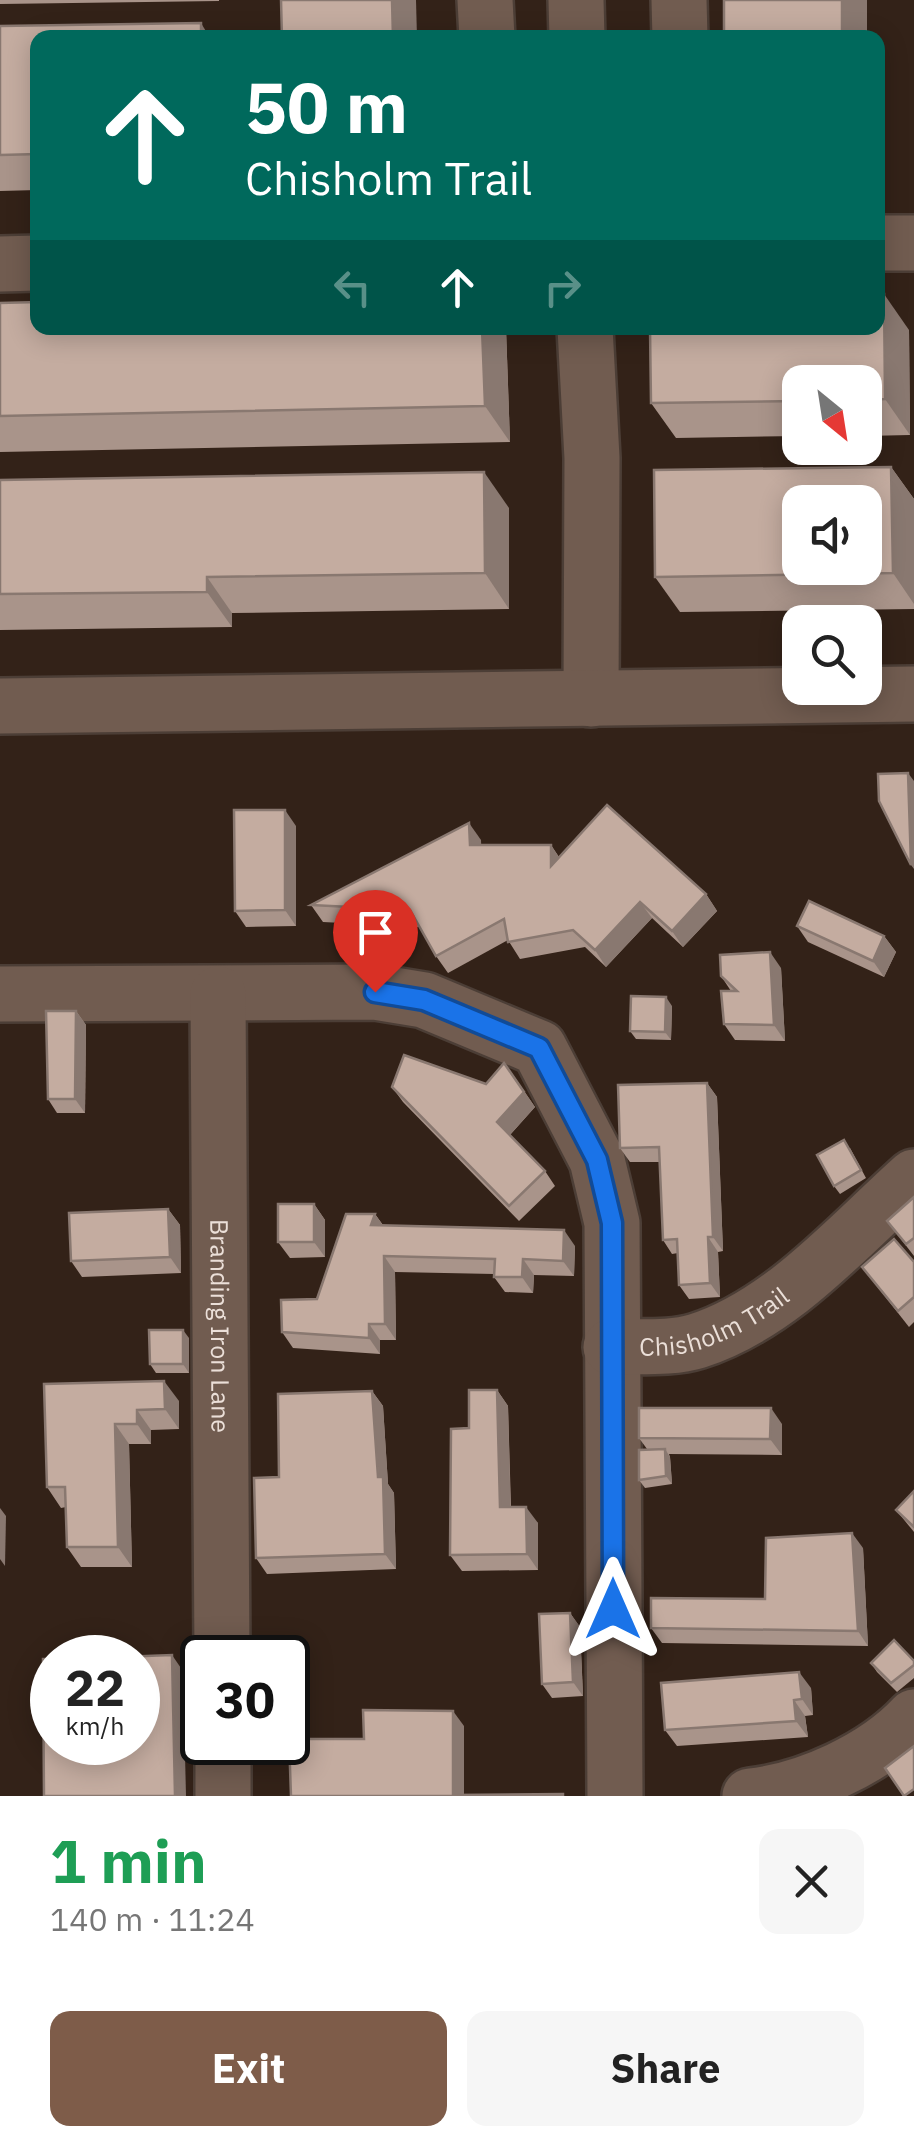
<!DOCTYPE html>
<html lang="en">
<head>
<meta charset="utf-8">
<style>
	body { margin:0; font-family:"IBM Plex Sans",sans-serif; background:#f6f6f6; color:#222; height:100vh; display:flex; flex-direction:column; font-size:38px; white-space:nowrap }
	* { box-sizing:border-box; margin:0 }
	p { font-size:32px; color:#767676 }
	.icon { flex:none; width:55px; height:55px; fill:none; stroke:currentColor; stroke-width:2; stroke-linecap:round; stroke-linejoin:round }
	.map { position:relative; height:1796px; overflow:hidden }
	.panel { display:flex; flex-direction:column; background:#fff; flex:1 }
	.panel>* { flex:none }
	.hud { position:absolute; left:30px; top:30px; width:855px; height:305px; border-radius:20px; box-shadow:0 5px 25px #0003; background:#00695c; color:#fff; overflow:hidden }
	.needle { width:65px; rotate:150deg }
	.buttons { position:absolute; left:782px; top:365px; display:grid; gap:20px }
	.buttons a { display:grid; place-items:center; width:100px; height:100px; border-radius:20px; background:#fff; box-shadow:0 5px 25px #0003; font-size:50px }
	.speed { position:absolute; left:30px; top:1635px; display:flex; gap:20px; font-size:50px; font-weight:700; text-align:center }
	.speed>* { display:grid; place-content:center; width:130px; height:130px; border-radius:50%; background:#fff; box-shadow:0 5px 25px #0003; line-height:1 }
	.speed small { font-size:25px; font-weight:400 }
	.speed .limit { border:5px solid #111; border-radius:15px; background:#fff; color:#111 }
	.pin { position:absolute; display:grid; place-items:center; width:85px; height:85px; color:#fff; margin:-102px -42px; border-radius:50% 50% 50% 0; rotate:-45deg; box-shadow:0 0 10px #0007 }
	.pin .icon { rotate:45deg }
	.me { position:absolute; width:110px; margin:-55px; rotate:0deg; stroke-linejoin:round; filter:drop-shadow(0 0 8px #0008) }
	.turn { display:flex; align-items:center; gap:35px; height:210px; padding:0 50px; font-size:45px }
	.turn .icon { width:130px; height:130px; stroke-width:2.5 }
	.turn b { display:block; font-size:70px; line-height:85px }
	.lanes { display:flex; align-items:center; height:95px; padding:0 50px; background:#0003; justify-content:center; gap:50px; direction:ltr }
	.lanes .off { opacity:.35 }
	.round { display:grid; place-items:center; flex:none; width:105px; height:105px; border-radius:20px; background:#f6f6f6 }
	.head { display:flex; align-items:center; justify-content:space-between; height:170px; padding:0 50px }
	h1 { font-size:60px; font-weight:700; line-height:75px; color:#1e9e55 }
	.action { display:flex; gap:20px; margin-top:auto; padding:20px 50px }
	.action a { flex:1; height:115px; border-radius:20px; background:#7e5c49; color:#fff; font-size:40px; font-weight:700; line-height:115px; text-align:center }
	.action a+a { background:#f6f6f6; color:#222 }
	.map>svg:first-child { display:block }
</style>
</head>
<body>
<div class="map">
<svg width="914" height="1796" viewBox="0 0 914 1796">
	<rect width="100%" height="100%" fill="#332218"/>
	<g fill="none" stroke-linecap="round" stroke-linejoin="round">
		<defs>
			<g id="minor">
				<path d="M485,0L487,38"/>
				<path d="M576,0L577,38"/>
				<path d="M679,0L680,38"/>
				<path d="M878,243H914"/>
				<path d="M0,264L38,263"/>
				<path d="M585,328L592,458L591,699"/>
				<path d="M0,706L914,694"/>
				<path d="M0,994L375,992L424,1000L539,1048L597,1160L612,1223L615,1796"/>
				<path id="s1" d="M218,994L222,1658"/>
				<path id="s2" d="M611,1347C638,1346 672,1349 697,1341C782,1314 849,1235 914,1177"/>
				<path d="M223,1742V1796"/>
				<path d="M750,1796C806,1790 875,1759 914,1717"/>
			</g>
		</defs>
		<use href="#minor" stroke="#4c3e36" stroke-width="60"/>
		<use href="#minor" stroke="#715c50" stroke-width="55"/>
	</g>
	<g fill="#a9948a">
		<path d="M0,0H219V1L0,4Z"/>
		<path d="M0,26L38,38V190L0,191Z"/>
		<path d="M0,303L506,328L510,442L0,452Z"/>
		<path d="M909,330L910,435L865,436V382H800V436L676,438L651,403Z"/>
		<path d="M891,467L914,499V609L680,612L655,577Z"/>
		<path d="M0,480L509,508V609L232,613V627L0,630Z"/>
		<path d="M296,826V926L246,927L235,911Z"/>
		<path d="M481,840V845H551L559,857L706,894L717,911L683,947L652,918L606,967L585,947L520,959L508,940L448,973L436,956L420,927L323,922L311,905Z"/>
		<path d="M797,926L884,936L896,952L884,977L808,942Z"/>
		<path d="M781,968L785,1041L735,1040L724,1024L731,991L721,976Z"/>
		<path d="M672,1006L671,1040L636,1039L630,1031Z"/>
		<path d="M76,1011L86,1025L85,1113H57L48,1099Z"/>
		<path d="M515,1078L535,1107L510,1135L545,1171L555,1186L519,1221L403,1102L392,1087L486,1084Z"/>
		<path d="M707,1083L717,1097L723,1251L718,1252L720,1297L689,1299L679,1285L678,1253L672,1254L663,1240L660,1162H630L620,1148Z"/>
		<path d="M850,1148L866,1178L840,1194L834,1186Z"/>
		<path d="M914,1197V1256L887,1221Z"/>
		<path d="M314,1204L325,1220V1257L290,1258L278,1242Z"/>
		<path d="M168,1209L180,1225L181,1273L82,1277L71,1261Z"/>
		<path d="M375,1214L383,1225L575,1246L574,1276L534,1275L533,1293L505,1292L494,1277V1274L395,1272L396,1340H380V1354L293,1348L282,1332L317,1299Z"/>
		<path d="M914,1262V1322L909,1327L862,1267Z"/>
		<path d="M189,1338V1373H156L150,1364Z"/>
		<path d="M44,1384L179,1401V1429L151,1430V1444H129L132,1567H81L67,1547L66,1507L61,1508L47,1487Z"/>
		<path d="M497,1390L508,1406L511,1507L538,1523V1570L462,1571L450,1555L469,1428Z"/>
		<path d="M372,1391L383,1406L388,1484L394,1493L396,1569L267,1574L256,1558L279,1477Z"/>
		<path d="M782,1424V1455L669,1454L670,1457L672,1484L645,1488L639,1480L647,1449L639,1438Z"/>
		<path d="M914,1491V1532L896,1510Z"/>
		<path d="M863,1548L868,1646L662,1643L651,1628L765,1599Z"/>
		<path d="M570,1613L580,1627L583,1696L552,1698L542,1684Z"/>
		<path d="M914,1661V1678L897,1692L877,1672L871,1663Z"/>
		<path d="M811,1688L813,1715L805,1716L808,1737L677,1746L665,1730Z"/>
	</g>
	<g fill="#897870">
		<path d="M392,0H416L417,38H393Z"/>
		<rect x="842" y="0" width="25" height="38"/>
		<path d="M201,23L210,38H201Z"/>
		<path d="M884,294L909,330L910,435L885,399Z"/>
		<path d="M482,328H506L510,442L485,406Z"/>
		<path d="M891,467L914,499V604L893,573Z"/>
		<path d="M484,472L509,508V609L485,573Z"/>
		<path d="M207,577L232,613V627L207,592Z"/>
		<path d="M908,773L914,781V869L911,865Z"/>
		<path d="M285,810L296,826V926L285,910Z"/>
		<path d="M469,823L481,840L482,862L470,845Z"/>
		<path d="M551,845L562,862L551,866Z"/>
		<path d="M706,894L717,911L683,947L672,931Z"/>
		<path d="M640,902L652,918L606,967L595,950Z"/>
		<path d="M884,936L896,952L884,977L873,961Z"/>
		<path d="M770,952L781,968L785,1041L774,1025Z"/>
		<path d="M666,997L672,1006L671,1040L665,1032Z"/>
		<path d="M76,1011L86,1025L85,1113L75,1099Z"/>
		<path d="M515,1078L535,1107L508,1137L497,1122Z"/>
		<path d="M707,1083L717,1097L723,1251L713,1237Z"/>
		<path d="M314,1204L325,1220V1257L314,1242Z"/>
		<path d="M168,1209L180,1225L181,1273L170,1257Z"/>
		<path d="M375,1214L386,1230L371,1225Z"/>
		<path d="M564,1230L575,1246L574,1276L563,1261Z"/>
		<path d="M708,1237L718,1252L720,1297L710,1283Z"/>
		<path d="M384,1256L395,1272L396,1340L385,1324Z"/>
		<path d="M523,1259L534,1275L533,1293L522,1277Z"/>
		<path d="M369,1324L380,1340V1354L369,1338Z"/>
		<path d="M183,1330L189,1338V1373L183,1364Z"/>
		<path d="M164,1381L179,1401V1429L165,1409Z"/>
		<path d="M497,1390L508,1406L511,1523L500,1507Z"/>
		<path d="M372,1391L383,1406L388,1484L394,1493L396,1569L385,1554Z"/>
		<path d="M771,1408L782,1424V1455L770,1439Z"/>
		<path d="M137,1410L151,1430V1444L137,1424Z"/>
		<path d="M115,1424L129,1444L132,1567L118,1547Z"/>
		<path d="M665,1449L670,1457L672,1484L666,1476Z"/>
		<path d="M526,1507L538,1523V1570L527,1554Z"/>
		<path d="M0,1508L6,1516L5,1566L0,1559Z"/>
		<path d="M852,1533L863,1548L868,1646L858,1631Z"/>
		<path d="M570,1613L580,1627L583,1696L573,1682Z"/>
		<path d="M172,1655L183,1671L186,1796H175Z"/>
		<path d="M799,1672L811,1688L813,1715L802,1699Z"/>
		<path d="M794,1700L805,1716L808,1737L796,1721Z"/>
		<path d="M453,1711L464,1726V1796L453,1795Z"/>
	</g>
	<g fill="#c4aca0" stroke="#897870" stroke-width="2.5" fill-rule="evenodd">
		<path d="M281,0H392L393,38H282Z"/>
		<rect x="724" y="0" width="118" height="38"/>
		<path d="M201,23V38H38V154L0,155V26Z"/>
		<path d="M878,294H884L885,399L865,400V382H800V401L651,403L650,328H878Z"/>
		<path d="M38,302V328H482L485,406L0,416V303Z"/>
		<path d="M891,467L893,573L655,577L654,470ZM800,502H865V568H800Z"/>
		<path d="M484,472L485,573L207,577V592L0,594V480Z"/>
		<path d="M908,773L911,865L879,801L878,774Z"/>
		<path d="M607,805L706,894L672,931L640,902L595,950L573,930L508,942L504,919L436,956L410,910L311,905L469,823L470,845H551V866Z"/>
		<path d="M234,810H285V910L235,911Z"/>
		<path d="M809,901L884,936L873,961L797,926Z"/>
		<path d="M770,952L774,1025L724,1024L721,991H737L721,976L720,955Z"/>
		<path d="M631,996L666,997L665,1032L630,1031Z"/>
		<path d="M46,1011H76L75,1099H48Z"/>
		<path d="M404,1055L486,1084L504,1063L524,1092L497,1122L545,1171L509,1206L392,1087Z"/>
		<path d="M707,1083L713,1237H708L710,1283L679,1285L677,1239L663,1240L659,1147L620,1148L618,1085Z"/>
		<path d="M844,1140L861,1170L834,1186L817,1155Z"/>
		<path d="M914,1197V1238L906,1244L887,1221Z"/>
		<rect x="278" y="1204" width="36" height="38"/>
		<path d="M168,1209L170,1257L71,1261L69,1213Z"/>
		<path d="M346,1214H375L371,1225L564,1230L563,1261L523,1259L522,1277H494L495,1259L384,1256L385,1324H369V1338L282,1332L281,1300L317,1299Z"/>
		<path d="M894,1239L914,1262V1297L898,1311L862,1267Z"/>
		<path d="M149,1330H183V1364H150Z"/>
		<path d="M164,1381L165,1409L137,1410V1424H115L118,1547H67L65,1487H47L44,1384Z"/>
		<path d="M469,1390H497L500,1507H526L527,1554L450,1555L451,1429L469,1428Z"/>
		<path d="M372,1391L378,1477H383L385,1554L256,1558L254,1478L279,1477L278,1394Z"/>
		<path d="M639,1408H771L770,1439L639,1438Z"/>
		<path d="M665,1449L666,1476L639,1480V1450Z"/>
		<path d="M914,1491V1527L896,1510Z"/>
		<path d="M852,1533L858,1631L651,1628V1598L765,1599L766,1538Z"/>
		<path d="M570,1613L573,1682L542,1684L539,1614Z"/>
		<path d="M894,1640L914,1661V1665L891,1683L871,1663Z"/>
		<path d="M172,1655L175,1796H44L43,1659H52V1742H138V1658H92Z"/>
		<path d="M799,1672L802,1699L794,1700L796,1721L665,1730L661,1683Z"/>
		<path d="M363,1710L453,1711V1795L563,1794V1796H291L289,1739H364Z"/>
		<path d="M914,1746V1789L904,1796L885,1768Z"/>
	</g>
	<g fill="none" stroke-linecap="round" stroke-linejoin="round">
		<defs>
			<path id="route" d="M375,992L424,1000L539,1048L597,1160L612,1223L613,1609"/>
		</defs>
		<use href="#route" stroke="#114b97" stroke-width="25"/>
		<use href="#route" stroke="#1a73e8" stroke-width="18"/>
	</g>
	<g text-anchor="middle" stroke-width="10" stroke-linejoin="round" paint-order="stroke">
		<g font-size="25" fill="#ebdfd8" stroke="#150d09">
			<text dy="9" stroke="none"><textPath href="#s2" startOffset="108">Chisholm Trail</textPath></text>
			<text dy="9" stroke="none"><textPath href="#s1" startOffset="332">Branding Iron Lane</textPath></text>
		</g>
	</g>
</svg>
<div class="buttons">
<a><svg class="needle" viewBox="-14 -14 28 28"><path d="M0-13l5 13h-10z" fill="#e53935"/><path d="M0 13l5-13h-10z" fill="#767676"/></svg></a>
<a><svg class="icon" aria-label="sound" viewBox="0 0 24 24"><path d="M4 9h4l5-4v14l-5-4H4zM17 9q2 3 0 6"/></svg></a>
<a><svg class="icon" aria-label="search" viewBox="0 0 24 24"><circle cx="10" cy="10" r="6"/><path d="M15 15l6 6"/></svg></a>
</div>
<div class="speed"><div>22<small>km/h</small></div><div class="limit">30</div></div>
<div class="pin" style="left:375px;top:992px;background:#d93025"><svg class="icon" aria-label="arrive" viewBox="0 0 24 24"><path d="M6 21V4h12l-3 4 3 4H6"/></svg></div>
<svg class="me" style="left:613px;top:1609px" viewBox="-20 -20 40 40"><path d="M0-17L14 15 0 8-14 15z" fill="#1a73e8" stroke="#fff" stroke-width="4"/></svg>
<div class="hud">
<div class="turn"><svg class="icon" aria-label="ahead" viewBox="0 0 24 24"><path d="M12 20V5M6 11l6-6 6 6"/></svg><div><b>50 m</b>Chisholm Trail</div></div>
<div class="lanes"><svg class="icon off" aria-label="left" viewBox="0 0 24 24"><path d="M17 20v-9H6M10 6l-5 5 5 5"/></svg><svg class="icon" aria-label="ahead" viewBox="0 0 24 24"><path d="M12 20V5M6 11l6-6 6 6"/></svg><svg class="icon off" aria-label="right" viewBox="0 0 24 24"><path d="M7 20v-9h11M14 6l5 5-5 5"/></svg></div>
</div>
</div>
<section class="panel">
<div class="head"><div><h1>1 min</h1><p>140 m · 11:24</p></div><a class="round"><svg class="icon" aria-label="close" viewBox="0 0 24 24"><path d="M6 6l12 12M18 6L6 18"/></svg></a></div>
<div class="action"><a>Exit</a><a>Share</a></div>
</section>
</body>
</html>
